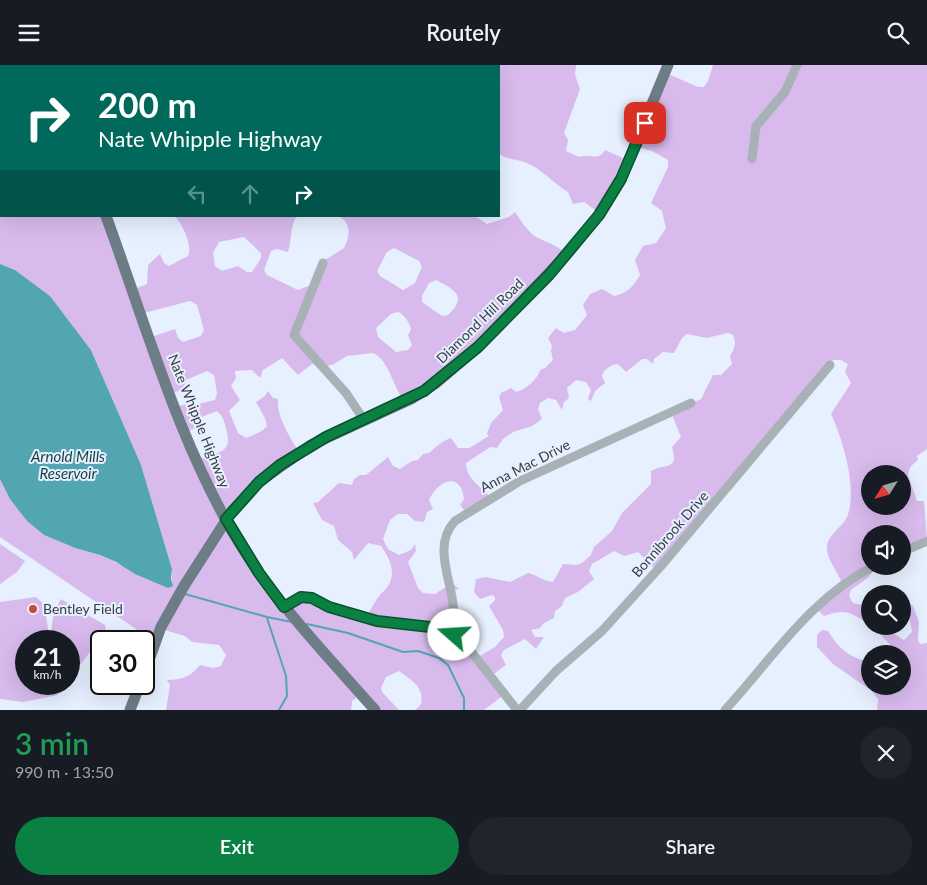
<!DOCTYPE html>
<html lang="en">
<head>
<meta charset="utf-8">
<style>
	body { margin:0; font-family:Lato,sans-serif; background:#20242c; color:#f1f3f6; height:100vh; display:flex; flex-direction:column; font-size:19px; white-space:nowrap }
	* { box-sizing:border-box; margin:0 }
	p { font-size:16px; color:#9ea1a6 }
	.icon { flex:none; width:28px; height:28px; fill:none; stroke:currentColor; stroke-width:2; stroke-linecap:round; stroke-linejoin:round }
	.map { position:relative; height:645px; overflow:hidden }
	.side { display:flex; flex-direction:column; background:#171b24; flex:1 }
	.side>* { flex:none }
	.top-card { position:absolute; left:0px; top:0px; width:500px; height:152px; box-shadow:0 5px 20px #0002; background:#00695c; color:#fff; overflow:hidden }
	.needle { width:32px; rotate:233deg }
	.buttons { position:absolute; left:861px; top:400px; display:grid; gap:10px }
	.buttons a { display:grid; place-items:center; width:50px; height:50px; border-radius:50%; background:#171b24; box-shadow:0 5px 20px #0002; font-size:25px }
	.speed { position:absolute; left:15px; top:565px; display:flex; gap:10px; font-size:25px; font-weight:700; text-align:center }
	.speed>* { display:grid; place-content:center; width:65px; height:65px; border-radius:50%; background:#171b24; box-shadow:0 5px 20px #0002; line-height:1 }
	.speed small { font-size:12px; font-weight:400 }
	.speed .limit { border:2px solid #111; border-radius:8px; background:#fff; color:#111 }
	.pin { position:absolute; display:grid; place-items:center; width:42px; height:42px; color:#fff; margin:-21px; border-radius:10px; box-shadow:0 2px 8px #0006 }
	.me { position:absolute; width:55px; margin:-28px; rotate:289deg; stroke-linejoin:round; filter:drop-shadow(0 0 4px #0008) }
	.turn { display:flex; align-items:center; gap:18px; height:105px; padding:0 15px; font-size:22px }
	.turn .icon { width:65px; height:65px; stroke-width:2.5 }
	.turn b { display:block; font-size:35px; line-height:42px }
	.lanes { display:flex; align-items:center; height:48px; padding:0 15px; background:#0003; justify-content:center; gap:25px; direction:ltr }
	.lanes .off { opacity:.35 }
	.round { display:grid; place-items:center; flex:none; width:52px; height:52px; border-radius:26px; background:#20242c }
	.headline { display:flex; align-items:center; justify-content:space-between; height:85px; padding:0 15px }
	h1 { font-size:30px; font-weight:600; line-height:38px; color:#1e9e55 }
	.action { display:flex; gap:10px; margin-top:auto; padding:10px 15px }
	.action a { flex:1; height:58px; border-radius:30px; background:#0b8043; color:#fff; font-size:20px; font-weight:600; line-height:58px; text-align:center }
	.action a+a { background:#20242c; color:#f1f3f6 }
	header { display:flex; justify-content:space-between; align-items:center; height:65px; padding:0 15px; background:#171b24; font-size:22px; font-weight:600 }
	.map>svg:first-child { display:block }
</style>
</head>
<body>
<header><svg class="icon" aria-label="menu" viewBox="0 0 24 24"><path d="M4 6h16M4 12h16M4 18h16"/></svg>Routely<svg class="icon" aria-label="search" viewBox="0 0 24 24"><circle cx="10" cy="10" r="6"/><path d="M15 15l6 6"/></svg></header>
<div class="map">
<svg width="927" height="645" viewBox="0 0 927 645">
	<rect width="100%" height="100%" fill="#e7f0ff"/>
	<g fill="#d8baed" fill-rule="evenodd">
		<path d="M239,0H321L238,1Z"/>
		<path d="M366,0H576L575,10L580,24L564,68L568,75L566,86L579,92C590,88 598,97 605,85L630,96L599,148L584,137L573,139L568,127C554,119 538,100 521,96C512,94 508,94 499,89V1Z"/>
		<path d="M713,0H927V384L917,391L918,395L910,402L908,410L917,436H924L927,475L903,487L902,469H870V501H876L869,512L851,525L849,531L853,538L870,542V559C850,548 846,543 824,551L815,542L842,519C839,508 827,495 827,484C826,470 842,463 847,452C858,424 843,375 831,349L851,318L845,307L848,299L841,295H833L657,506L638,487L624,491L614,486L592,499L589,506L594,514L578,527L565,533L562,541L555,546L554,553L544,558L540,563L531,565L535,572H544L536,584L525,574L504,585L501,590L506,600L491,611L505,629L484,645H415L421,639C425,622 411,615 399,606L386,612L381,623L382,627L399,645H376L362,629L352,636L351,645H166L170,620L167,615C182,615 190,612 200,600L213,603L221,601L226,590L219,580L192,577L185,571L161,564L155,577L0,472V414L27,456L44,470L75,483L100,490L168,523L172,517V504L141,400L91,285L50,231L15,205L0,199V103L1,151H107L137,223L147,219L148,200L160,189L164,198L169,201L188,191C193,181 182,157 174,151H297C290,160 292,176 288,187L277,184L271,186L264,205L267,210L298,225L311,220L325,195L344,183C350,171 352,156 337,151H475L487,159L509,152L515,147C520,154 526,164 533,170C544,177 556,179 566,188L478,283L404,335C392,321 390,296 373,288L347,291L334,299L324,302L320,299H312L298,310L282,293L263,305L260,313L252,305L235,306L236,313L231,321L240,335L229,346L238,368L246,373L262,366L267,361L265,353L256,337L265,331L268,326L273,333L278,334C276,350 290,373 298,385L226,453L284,540L299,533L364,553C371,546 374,537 380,530C382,527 386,525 388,521C397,508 389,492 381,481L368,478L354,495L352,487L338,475L334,461L322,455L313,438L318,437L339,418L352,420L354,414L360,410H366L388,392L393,401L400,404L412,396L418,395L423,389L429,388C436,382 442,376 451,373L458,383H469L489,371L487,369L491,358L503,345L499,332L501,328L511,323L516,327C525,325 538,314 540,305L545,303L553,295L551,286L552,281L548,273L556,263L564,268L575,265L587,250L583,240L590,229L602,224L614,231C627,228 633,222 640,210L635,195L643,181L656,178L666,163L662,146L651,138L668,102V95L652,86L637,82L666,8L698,22H704L708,16ZM244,172L261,188V193L252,207H247L238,201L222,206L215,201L213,188L219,177ZM394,183L419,196L422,202L415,218L403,225L380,211L377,206L387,187ZM436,215C455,225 468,231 448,250L442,251L422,237V231L429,218ZM190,236L197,240L204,265L201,271L183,277L178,273L175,264L151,272L144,248ZM398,247C404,249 410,258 411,265L408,270L412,280L408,285L396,287L378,272L376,263L391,249ZM727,268L732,269C737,276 735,284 730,291L732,299L721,310H713L701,334L671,347L681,372L672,382C679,406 666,398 651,406V419L622,448L612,466L594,482L591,490L582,498L576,500L563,499L553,517C543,516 537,510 528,508L510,517L486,512L476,514L474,527L480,534L492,530L495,532V535L489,541L503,565L504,572L495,582L478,592L455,568L454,525L459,524L452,518L435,529L423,528L418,523L408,497L416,486L415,479L411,485L399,490L388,484L383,474L390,455L398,449H407L415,456L424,457L427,447L433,444L429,435C438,415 461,406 464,434L460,440L467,449L489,431C480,420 466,414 466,398L490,382L497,383L503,374L513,367L532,361L542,354L538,344L540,338L548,333L556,335L562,345L564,337L569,333L567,323L576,315L586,317L591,325L588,334L591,336L595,326L605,318L602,311C604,304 610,300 618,299L626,307L642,294H647L653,299L654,294L663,287L674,288L682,273L687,269L707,273ZM207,306L214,310L217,328L215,335L194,340L189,338L177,342L172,328L184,324L186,315ZM217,346C223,351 224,356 226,364C234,389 217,387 197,395L185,367L198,362L199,353ZM870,409H902V441H870Z"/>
		<path d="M0,479L25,496L17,507L0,519Z"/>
		<path d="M36,532L44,539L50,576H26V619H56L58,630L23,637L0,634V537Z"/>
		<path d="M61,534L105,560L106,566L74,608L69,603V576H52C51,559 52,549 61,534Z"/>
		<path d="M907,538L913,541L919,557L918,575L920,579L927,578V645H877L878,634L872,626L833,599L817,582V570L822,565L828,566C839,584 850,593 870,597V621H902V589H892L893,583L873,561H882L904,575L912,567Z"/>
	</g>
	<g fill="#52a6b1">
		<path d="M71,0H169V1Z"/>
		<path d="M0,199L15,205L50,231L91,285L141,400L172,504L171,514L173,521L168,523L135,509L116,497L100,490L75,483L44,470L27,456L10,434L0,414Z"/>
	</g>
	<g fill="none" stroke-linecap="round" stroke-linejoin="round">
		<g stroke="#52a6b1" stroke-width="2">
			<path d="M185,529L267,552L292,557"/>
			<path d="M267,553L286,611L287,631L279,645"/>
			<path d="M307,559L348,568L403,587L418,586L439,593L448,600L464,633V645"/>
		</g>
		<g stroke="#a8b1b6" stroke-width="9">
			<path d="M200,1V0"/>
			<path d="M0,61L1,62"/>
			<path d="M752,94L756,61L785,27L797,0"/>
			<path d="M323,198L294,270L346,328L364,355"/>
			<path d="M902,487L927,476"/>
			<path d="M284,542L301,532L312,533L329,542L377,556L430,562L454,570L469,584L517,645"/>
			<path d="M454,570C453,560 454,549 453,539C450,512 433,479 455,456L520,416L691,338"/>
			<path d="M520,645L556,606L602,566L661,501L830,300"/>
			<path d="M725,645C773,593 809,534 874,501"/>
		</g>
		<g stroke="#6d7d86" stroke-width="11">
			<path d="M51,0V1"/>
			<path d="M106,151C146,260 181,386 243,484C281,543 329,593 375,645"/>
			<path d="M144,609L161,562L184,521L232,446L259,417L311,380L411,334L436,318L478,282L567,189L599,150L621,114L668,0"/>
			<path d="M130,645L140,619"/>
		</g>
	</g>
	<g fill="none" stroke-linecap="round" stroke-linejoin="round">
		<defs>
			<path id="route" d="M454,570L430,562L377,556L329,542L312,533L301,532L284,542L259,508L226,454L259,417L280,400L326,372L424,326L478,282L549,210L599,150L621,114L645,58"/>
		</defs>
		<use href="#route" stroke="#07532c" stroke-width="12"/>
		<use href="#route" stroke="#0b8043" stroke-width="9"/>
	</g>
	<circle fill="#d24635" stroke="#e7f0ff" stroke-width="2" cx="33" cy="544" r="5"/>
	<g text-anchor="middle" stroke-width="4" stroke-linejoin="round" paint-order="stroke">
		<g font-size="14" fill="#393d44" stroke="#e7f0ff">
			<text transform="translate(480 256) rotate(-44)" y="5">Diamond Hill Road</text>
			<text transform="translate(199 356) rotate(68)" y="5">Nate Whipple Highway</text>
			<text transform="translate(525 401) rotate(-27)" y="5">Anna Mac Drive</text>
			<text transform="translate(670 469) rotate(-49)" y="5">Bonnibrook Drive</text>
		</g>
		<g font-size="14" fill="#393d44" stroke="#e7f0ff" text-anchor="start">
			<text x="43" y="549">Bentley Field</text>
		</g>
		<g font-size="15" font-style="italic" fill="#143c41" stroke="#e7f0ff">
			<text x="68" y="397">Arnold Mills<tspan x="68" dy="17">Reservoir</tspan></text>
		</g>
	</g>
</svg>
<div class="buttons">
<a><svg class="needle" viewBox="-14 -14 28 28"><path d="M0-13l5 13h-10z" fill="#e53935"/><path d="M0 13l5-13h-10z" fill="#9ea1a6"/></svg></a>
<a><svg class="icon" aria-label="sound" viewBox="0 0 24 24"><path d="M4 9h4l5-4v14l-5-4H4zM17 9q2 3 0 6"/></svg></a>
<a><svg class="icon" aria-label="search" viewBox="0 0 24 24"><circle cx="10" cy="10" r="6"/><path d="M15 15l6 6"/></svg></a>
<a><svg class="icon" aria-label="layers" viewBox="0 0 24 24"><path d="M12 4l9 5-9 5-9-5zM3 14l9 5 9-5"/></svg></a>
</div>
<div class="speed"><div>21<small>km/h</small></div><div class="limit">30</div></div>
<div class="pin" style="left:645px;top:58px;background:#d93025"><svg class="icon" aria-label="arrive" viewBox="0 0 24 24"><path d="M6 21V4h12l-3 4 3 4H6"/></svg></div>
<svg class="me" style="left:454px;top:570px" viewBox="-20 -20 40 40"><circle r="19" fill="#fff"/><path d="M0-13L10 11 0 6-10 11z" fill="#0b8043"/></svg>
<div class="top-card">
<div class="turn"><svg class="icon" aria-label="right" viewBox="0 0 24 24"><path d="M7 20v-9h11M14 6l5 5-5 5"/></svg><div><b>200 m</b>Nate Whipple Highway</div></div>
<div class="lanes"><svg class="icon off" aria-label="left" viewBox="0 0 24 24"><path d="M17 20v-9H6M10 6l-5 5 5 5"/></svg><svg class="icon off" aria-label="ahead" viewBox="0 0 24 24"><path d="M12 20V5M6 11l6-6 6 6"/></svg><svg class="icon" aria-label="right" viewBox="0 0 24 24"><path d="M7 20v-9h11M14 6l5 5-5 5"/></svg></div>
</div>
</div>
<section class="side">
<div class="headline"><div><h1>3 min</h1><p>990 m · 13:50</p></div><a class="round"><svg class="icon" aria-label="close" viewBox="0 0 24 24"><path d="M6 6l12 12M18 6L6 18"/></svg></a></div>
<div class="action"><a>Exit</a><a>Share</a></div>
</section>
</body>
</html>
